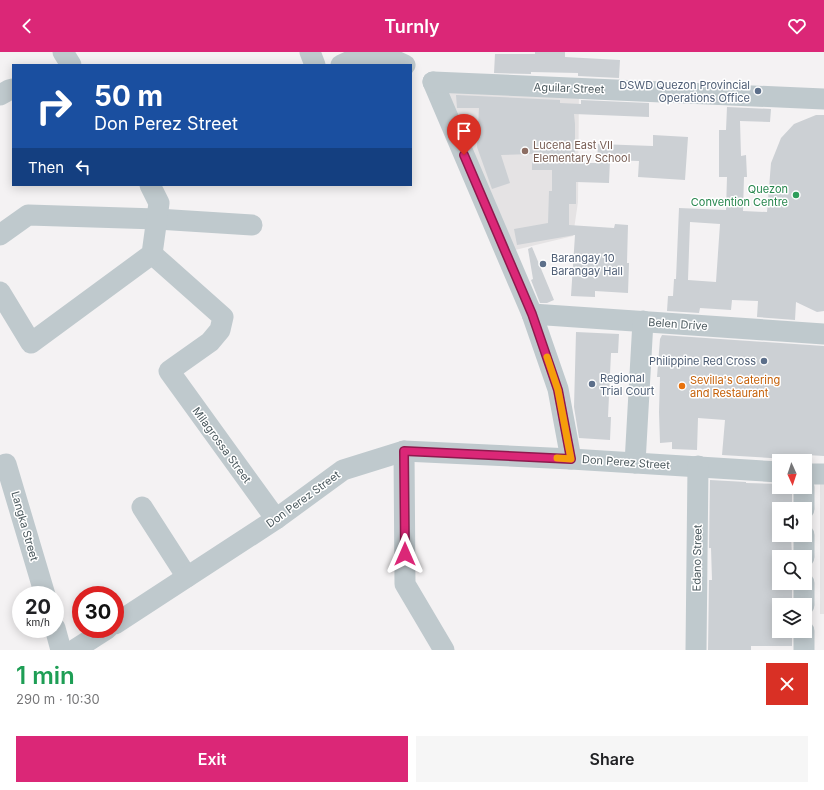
<!DOCTYPE html>
<html lang="en">
<head>
<meta charset="utf-8">
<style>
	body { margin:0; font-family:Inter,sans-serif; background:#f6f6f6; color:#202124; height:100vh; display:flex; flex-direction:column; font-size:15px; white-space:nowrap }
	* { box-sizing:border-box; margin:0 }
	p { font-size:13px; color:#757577 }
	.icon { flex:none; width:22px; height:22px; fill:none; stroke:currentColor; stroke-width:2; stroke-linecap:round; stroke-linejoin:round }
	.map { position:relative; height:598px; overflow:hidden }
	.drawer { display:flex; flex-direction:column; background:#fff; flex:1 }
	.drawer>* { flex:none }
	.hud { position:absolute; left:12px; top:12px; width:400px; height:122px; border-radius:0px; box-shadow:0 2px 10px #0003; background:#1a4fa0; color:#fff; overflow:hidden }
	.needle { width:26px; rotate:177deg }
	.buttons { position:absolute; left:772px; top:402px; display:grid; gap:8px }
	.buttons a { display:grid; place-items:center; width:40px; height:40px; border-radius:0px; background:#fff; box-shadow:0 2px 10px #0003; font-size:20px }
	.speed { position:absolute; left:12px; top:534px; display:flex; gap:8px; font-size:20px; font-weight:700; text-align:center }
	.speed>* { display:grid; place-content:center; width:52px; height:52px; border-radius:50%; background:#fff; box-shadow:0 2px 10px #0003; line-height:1 }
	.speed small { font-size:10px; font-weight:400 }
	.speed .limit { border:6px solid #d22; background:#fff; color:#111 }
	.pin { position:absolute; display:grid; place-items:center; width:34px; height:34px; color:#fff; margin:-41px -17px; border-radius:50% 50% 50% 0; rotate:-45deg; box-shadow:0 0 4px #0007 }
	.pin .icon { rotate:45deg }
	.me { position:absolute; width:44px; margin:-22px; rotate:0deg; stroke-linejoin:round; filter:drop-shadow(0 0 3px #0008) }
	.turn { display:flex; align-items:center; gap:14px; height:84px; padding:0 16px; font-size:18px }
	.turn .icon { width:52px; height:52px; stroke-width:2.5 }
	.turn b { display:block; font-size:28px; line-height:34px }
	.then { display:flex; align-items:center; height:38px; padding:0 16px; background:#0003; gap:8px; font-size:15px }
	.round { display:grid; place-items:center; flex:none; width:42px; height:42px; border-radius:0px; background:#f6f6f6 }
	.summary { display:flex; align-items:center; justify-content:space-between; height:68px; padding:0 16px }
	h1 { font-size:24px; font-weight:600; line-height:30px; color:#1e9e55 }
	.cta { display:flex; gap:8px; margin-top:auto; padding:8px 16px }
	.cta a { flex:1; height:46px; border-radius:0px; background:#db2777; color:#fff; font-size:16px; font-weight:600; line-height:46px; text-align:center }
	.cta a+a { background:#f6f6f6; color:#202124 }
	header { display:flex; justify-content:space-between; align-items:center; height:52px; padding:0 16px; background:#db2777; color:#fff; font-size:18px; font-weight:600 }
	.map>svg:first-child { display:block }
</style>
</head>
<body>
<header><svg class="icon" aria-label="back" viewBox="0 0 24 24"><path d="M15 5l-7 7 7 7"/></svg>Turnly<svg class="icon" aria-label="heart" viewBox="0 0 24 24"><path d="M12 20l-8-8c-3-5 5-10 8-4 3-6 11-1 8 4z"/></svg></header>
<div class="map">
<svg width="824" height="598" viewBox="0 0 824 598">
	<rect width="100%" height="100%" fill="#f4f2f3"/>
	<g fill="#e5e3e4">
		<path d="M448,33L579,38L578,150L573,184L515,198L449,48Z"/>
		<rect x="820" y="430" width="4" height="132"/>
	</g>
	<g fill="#ccd0d4" fill-rule="evenodd">
		<path d="M535,0H565V5L620,8L619,26L578,24V21L531,20V22L494,21L495,2H535Z"/>
		<path d="M456,43L560,48V51L581,52V48L649,51V65L574,62L575,72V111H597L598,92L653,94V83L688,85L685,128L638,125L639,109L610,108L609,131L576,130V152H569V173L614,176L615,172L628,173L627,211H629L628,241L595,239V245L571,244L575,183L517,193L514,177L548,171L549,139H552V118H532V102L501,103L510,131L492,137L477,95L479,56H457Z"/>
		<path d="M727,55L771,57L770,70L740,69L741,104L746,103L747,125H744L743,159L767,160L771,111L781,86L794,72L816,63H824V259L817,260L796,250L795,268L757,265L758,249L732,248L731,258L700,256L699,261L667,259L668,244H673L674,227H676L679,156L726,158L727,125H719V78H726ZM690,170L720,172L716,230L688,228Z"/>
		<path d="M532,195L554,248L547,251H540L531,228L533,227L528,197Z"/>
		<path d="M576,280L619,282L618,301H611L608,365H611L610,388L579,386L574,355Z"/>
		<path d="M662,283L824,294V404L790,402L789,407L722,403L725,368L698,366L697,398L672,397V390L660,391L659,360L660,325H657L660,287Z"/>
		<path d="M710,428L746,430V431L779,432V435H792V457H779V483H791L792,505H779V531H792V553H779V579H792V594H751V598H708L709,528H712L711,496H709Z"/>
	</g>
	<g fill="none" stroke-linecap="round" stroke-linejoin="round">
		<g stroke="#bfc9cd" stroke-width="21">
			<path d="M63,0L71,13"/>
			<path d="M310,0L315,13"/>
			<path d="M341,13L359,5H387L405,13"/>
			<path d="M433,30L532,262L558,337L571,407"/>
			<path d="M433,30L824,47"/>
			<path d="M0,43L9,38L13,37"/>
			<path d="M0,183L28,163L157,167L252,173"/>
			<path d="M152,202L223,265L220,278L210,290L169,319L276,467"/>
			<path d="M0,240L31,291L152,202L159,151L150,133"/>
			<path d="M532,262L824,282"/>
			<path d="M404,399L405,532L444,598"/>
			<path d="M635,411L643,269"/>
			<path d="M0,414L6,412L45,543"/>
			<path d="M805,422H824"/>
			<path d="M804,435V457"/>
			<path d="M142,455L187,525"/>
			<path d="M804,483V505"/>
			<path d="M804,531V553"/>
			<path d="M115,572L276,467L343,418L404,399L571,407L779,420"/>
			<path d="M55,576L61,598"/>
			<path d="M804,579V598"/>
			<path d="M74,598L107,577"/>
			<path d="M696,598L698,414"/>
		</g>
	</g>
	<g fill="none" stroke-linecap="round" stroke-linejoin="round">
		<defs>
			<path id="route" d="M405,502L404,399L571,407L558,338L532,262L464,103"/>
		</defs>
		<use href="#route" stroke="#8e194d" stroke-width="10"/>
		<use href="#route" stroke="#db2777" stroke-width="7"/>
		<path stroke="#f59e0b" stroke-width="7" d="M547,305L558,338L571,407L557,406"/>
	</g>
	<g fill="#5c6f8a" stroke="#fff" stroke-width="1.5">
		<circle cx="758" cy="39" r="4"/>
		<circle cx="543" cy="212" r="4"/>
		<circle cx="764" cy="309" r="4"/>
		<circle cx="592" cy="332" r="4"/>
	</g>
	<circle fill="#8d6e63" stroke="#fff" stroke-width="1.5" cx="525" cy="99" r="4"/>
	<circle fill="#2e9e5b" stroke="#fff" stroke-width="1.5" cx="796" cy="143" r="4"/>
	<circle fill="#e8710a" stroke="#fff" stroke-width="1.5" cx="682" cy="334" r="4"/>
	<g text-anchor="middle" stroke-width="3" stroke-linejoin="round" paint-order="stroke">
		<g font-size="11" fill="#4e5e75" stroke="#fff" text-anchor="end">
			<text x="750" y="37">DSWD Quezon Provincial<tspan x="750" dy="13">Operations Office</tspan></text>
			<text x="551" y="210" text-anchor="start">Barangay 10<tspan x="551" dy="13">Barangay Hall</tspan></text>
			<text x="756" y="313">Philippine Red Cross</text>
			<text x="600" y="330" text-anchor="start">Regional<tspan x="600" dy="13">Trial Court</tspan></text>
		</g>
		<g font-size="11" fill="#4b595e" stroke="#fff">
			<text transform="translate(569 36) rotate(2)" y="4">Aguilar Street</text>
			<text transform="translate(678 272) rotate(4)" y="4">Belen Drive</text>
			<text transform="translate(222 393) rotate(54)" y="4">Milagrossa Street</text>
			<text transform="translate(626 410) rotate(4)" y="4">Don Perez Street</text>
			<text transform="translate(303 447) rotate(-36)" y="4">Don Perez Street</text>
			<text transform="translate(25 474) rotate(74)" y="4">Langka Street</text>
			<text transform="translate(697 506) rotate(-89)" y="4">Edano Street</text>
		</g>
		<g font-size="11" fill="#785e54" stroke="#fff" text-anchor="start">
			<text x="533" y="97">Lucena East VII<tspan x="533" dy="13">Elementary School</tspan></text>
		</g>
		<g font-size="11" fill="#27864d" stroke="#fff" text-anchor="end">
			<text x="788" y="141">Quezon<tspan x="788" dy="13">Convention Centre</tspan></text>
		</g>
		<g font-size="11" fill="#c56008" stroke="#fff" text-anchor="start">
			<text x="690" y="332">Sevilla's Catering<tspan x="690" dy="13">and Restaurant</tspan></text>
		</g>
	</g>
</svg>
<div class="buttons">
<a><svg class="needle" viewBox="-14 -14 28 28"><path d="M0-13l5 13h-10z" fill="#e53935"/><path d="M0 13l5-13h-10z" fill="#757577"/></svg></a>
<a><svg class="icon" aria-label="sound" viewBox="0 0 24 24"><path d="M4 9h4l5-4v14l-5-4H4zM17 9q2 3 0 6"/></svg></a>
<a><svg class="icon" aria-label="search" viewBox="0 0 24 24"><circle cx="10" cy="10" r="6"/><path d="M15 15l6 6"/></svg></a>
<a><svg class="icon" aria-label="layers" viewBox="0 0 24 24"><path d="M12 4l9 5-9 5-9-5zM3 14l9 5 9-5"/></svg></a>
</div>
<div class="speed"><div>20<small>km/h</small></div><div class="limit">30</div></div>
<div class="pin" style="left:464px;top:103px;background:#d93025"><svg class="icon" aria-label="arrive" viewBox="0 0 24 24"><path d="M6 21V4h12l-3 4 3 4H6"/></svg></div>
<svg class="me" style="left:405px;top:502px" viewBox="-20 -20 40 40"><path d="M0-17L14 15 0 8-14 15z" fill="#db2777" stroke="#fff" stroke-width="4"/></svg>
<div class="hud">
<div class="turn"><svg class="icon" aria-label="right" viewBox="0 0 24 24"><path d="M7 20v-9h11M14 6l5 5-5 5"/></svg><div><b>50 m</b>Don Perez Street</div></div>
<div class="then">Then<svg class="icon" aria-label="left" viewBox="0 0 24 24"><path d="M17 20v-9H6M10 6l-5 5 5 5"/></svg></div>
</div>
</div>
<section class="drawer">
<div class="summary"><div><h1>1 min</h1><p>290 m · 10:30</p></div><a class="round" style="background:#d93025;color:#fff"><svg class="icon" aria-label="close" viewBox="0 0 24 24"><path d="M6 6l12 12M18 6L6 18"/></svg></a></div>
<div class="cta"><a>Exit</a><a>Share</a></div>
</section>
</body>
</html>
